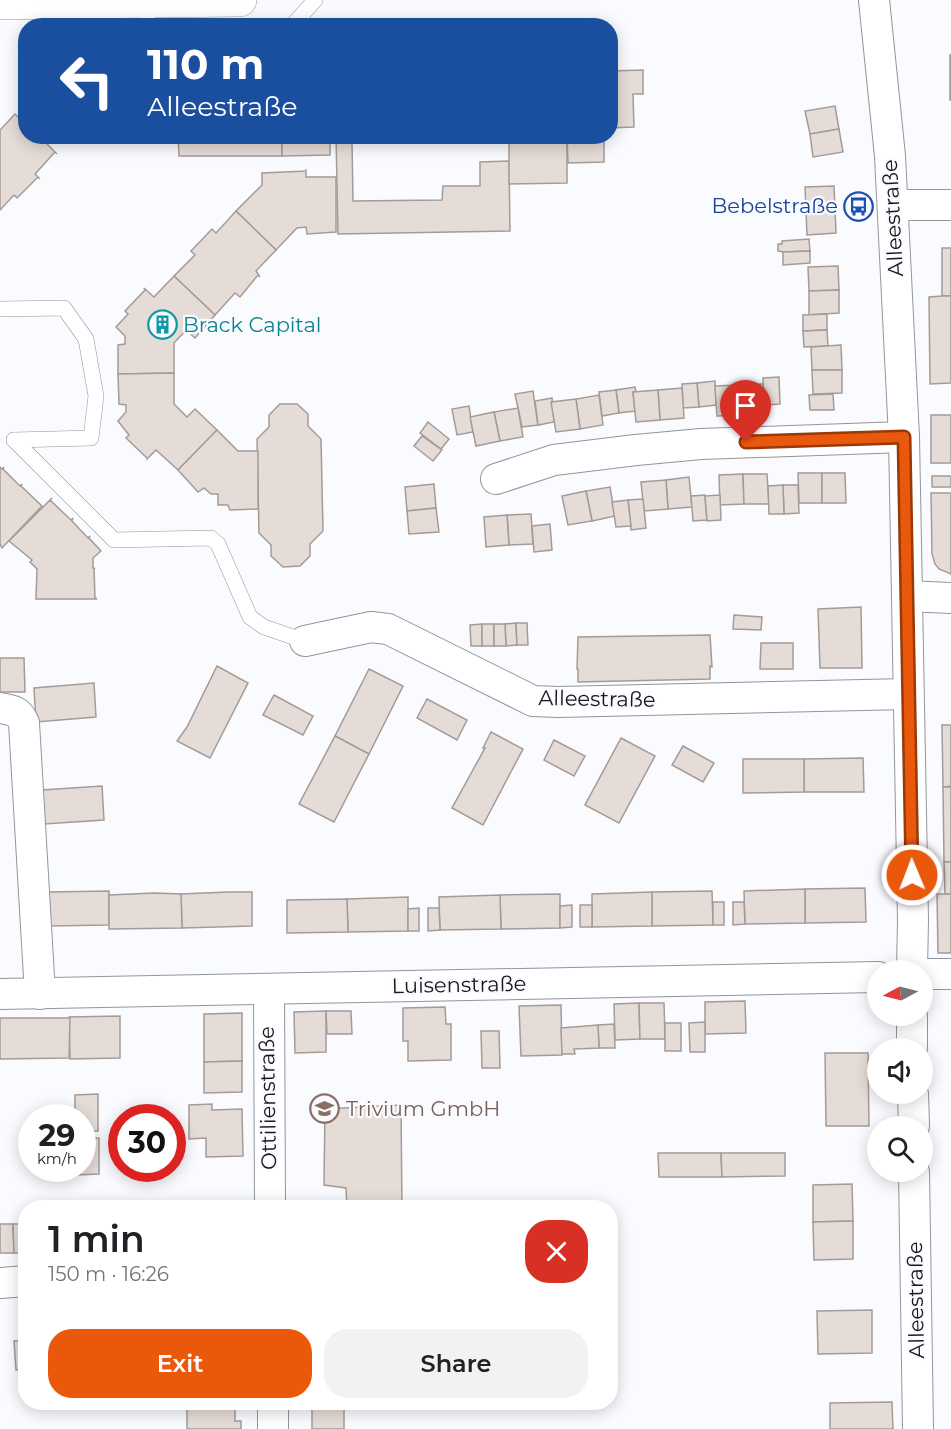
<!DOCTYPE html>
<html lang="en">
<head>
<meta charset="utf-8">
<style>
	body { margin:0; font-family:Montserrat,sans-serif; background:#f2f2f2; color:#202124; height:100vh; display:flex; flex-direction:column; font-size:22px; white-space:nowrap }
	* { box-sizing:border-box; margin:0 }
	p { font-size:20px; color:#757577 }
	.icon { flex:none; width:33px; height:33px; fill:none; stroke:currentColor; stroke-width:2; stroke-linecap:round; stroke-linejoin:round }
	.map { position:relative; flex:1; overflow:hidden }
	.drawer { position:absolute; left:18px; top:1200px; width:600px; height:210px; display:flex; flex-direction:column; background:#fff; border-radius:24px; box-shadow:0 3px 15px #0003 }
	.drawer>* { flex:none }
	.top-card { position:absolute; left:18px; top:18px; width:600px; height:126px; border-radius:24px; box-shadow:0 3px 15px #0003; background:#1a4fa0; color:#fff; overflow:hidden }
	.needle { width:39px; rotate:263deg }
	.fabs { position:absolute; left:867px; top:960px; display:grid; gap:12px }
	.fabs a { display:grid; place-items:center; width:66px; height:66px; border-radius:50%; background:#fff; box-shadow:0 3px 15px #0003; font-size:30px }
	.speed { position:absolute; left:18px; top:1104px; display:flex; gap:12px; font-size:30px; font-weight:700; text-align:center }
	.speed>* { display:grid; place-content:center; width:78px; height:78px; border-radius:50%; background:#fff; box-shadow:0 3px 15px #0003; line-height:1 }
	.speed small { font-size:15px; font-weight:400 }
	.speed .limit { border:9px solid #d22; background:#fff; color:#111 }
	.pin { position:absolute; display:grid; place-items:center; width:51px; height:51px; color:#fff; margin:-62px -26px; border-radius:50% 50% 50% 0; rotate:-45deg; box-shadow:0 0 6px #0007 }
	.pin .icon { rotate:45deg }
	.me { position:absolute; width:66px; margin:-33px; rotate:359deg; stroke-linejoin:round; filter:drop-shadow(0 0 4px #0008) }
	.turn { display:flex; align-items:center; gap:21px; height:126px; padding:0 30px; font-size:27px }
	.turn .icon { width:78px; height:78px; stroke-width:2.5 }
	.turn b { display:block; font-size:42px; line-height:51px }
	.round { display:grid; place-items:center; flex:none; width:63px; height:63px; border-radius:24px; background:#f2f2f2 }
	.headline { display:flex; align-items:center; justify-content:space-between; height:102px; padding:0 30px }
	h1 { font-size:36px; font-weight:600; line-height:45px }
	.cta { display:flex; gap:12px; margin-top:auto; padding:12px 30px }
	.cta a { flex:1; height:69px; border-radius:24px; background:#ea580c; color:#fff; font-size:24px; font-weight:600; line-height:69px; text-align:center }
	.cta a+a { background:#f2f2f2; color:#202124 }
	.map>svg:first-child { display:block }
</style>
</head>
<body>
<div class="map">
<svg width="951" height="1429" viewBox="0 0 951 1429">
	<rect width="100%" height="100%" fill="#fafbff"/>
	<g fill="#e6dcd7" stroke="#a59b96" stroke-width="1.5">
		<rect x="950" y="55" width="1" height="45"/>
		<path d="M643,70V94H633L634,127L610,128V71Z"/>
		<path d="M835,106L839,129L810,134L805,111Z"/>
		<path d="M15,114L26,124V136H39L57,154L55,152L35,174L40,179L38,177L17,198L14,195L0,210V130Z"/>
		<path d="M839,129L843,152L813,157L810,134Z"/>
		<path d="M178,136H282V156H179Z"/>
		<path d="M282,136H330V155L282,156Z"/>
		<path d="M336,136H494V139L352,142L353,201L442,200L443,186H480V162L509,161L510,231L338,234Z"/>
		<path d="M509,136H567V183L509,184Z"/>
		<path d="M567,136H604V162L568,163Z"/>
		<path d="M306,169V177H336V232L307,234L306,227L297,228L276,250L236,211L262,185V173L306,171Z"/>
		<path d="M834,186L835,209L806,211L805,187Z"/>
		<path d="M835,209L836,233L807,235L806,211Z"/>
		<path d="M236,211L276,250L256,271L260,277L258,275L240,297L235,293L215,315L174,276L195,255L191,251L212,229L216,233Z"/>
		<path d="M809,239L810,251L783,252L778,251V244H782V241Z"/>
		<rect x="942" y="248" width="9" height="48"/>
		<path d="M810,251V263L783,265V252Z"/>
		<path d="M838,266L839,290L809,291L808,267Z"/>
		<path d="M174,276L215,315L195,338L186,330L174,343V373L118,374V345L125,344V336L116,327L128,314L125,311L145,290L144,288L154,297Z"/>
		<path d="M839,290V313L809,315V291Z"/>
		<path d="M942,296H951V383L930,384L929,297Z"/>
		<path d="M827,314V330L803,331V315Z"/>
		<path d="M827,330L828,346L804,347L803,331Z"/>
		<path d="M841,345L842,370H812L811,347Z"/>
		<path d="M812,370H842V393L813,394Z"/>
		<path d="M174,373V404L187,417L195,409L217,430L178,470L156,450L147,459V458L126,438L129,435L118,421L126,412V405L119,404L118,374Z"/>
		<path d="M779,377L780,404L764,405L763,378Z"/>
		<path d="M715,381L716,405L699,407L697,383Z"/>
		<path d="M697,383L699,407L683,408L682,384Z"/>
		<path d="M763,384L764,414L741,415L739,385Z"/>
		<path d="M739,385L741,415L717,416L715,386Z"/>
		<path d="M635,387L636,392H633L635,411L619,413L616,390Z"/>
		<path d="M682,388L684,418L660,420L658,390Z"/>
		<path d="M616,390L619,413L602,416L599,392Z"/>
		<path d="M658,390L660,420L636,422L633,392Z"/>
		<path d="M533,391L538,425L522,427L515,394Z"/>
		<path d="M833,394L834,410H810L809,395Z"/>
		<path d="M599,395L603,425L580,429L576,399Z"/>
		<path d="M552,398L554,422L538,425L535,401Z"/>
		<path d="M576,399L580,429L556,432L551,402Z"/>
		<path d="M280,404H297L308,414V426L321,439L323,531L310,544V556L300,566L283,567L271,556V545L259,533L257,439L269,427V415Z"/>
		<path d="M469,406L473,432L457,435L452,409Z"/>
		<path d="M518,408L523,437L500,441L494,412Z"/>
		<path d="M494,412L500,441L476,446L470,417Z"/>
		<rect x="931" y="415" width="20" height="48"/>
		<path d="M428,422L449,439L441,449L420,433Z"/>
		<path d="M217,430L238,451H258V509L230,510L228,505H218V494H211L204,488L198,492L178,470Z"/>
		<path d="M422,436L442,450L433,461L414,446Z"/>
		<path d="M0,467L2,469L4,467L3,469L20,486L22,484L21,486L42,506L2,548L0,544Z"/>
		<path d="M798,473H822V503H799Z"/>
		<path d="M822,473H845L846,503H822Z"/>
		<path d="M743,474L744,504L720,505L719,475Z"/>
		<path d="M743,474H767L769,504H744Z"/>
		<rect x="932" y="476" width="19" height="11"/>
		<path d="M689,477L692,507L668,509L666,480Z"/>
		<path d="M666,480L668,509L644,511L641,482Z"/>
		<path d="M434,484L436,508L407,511L405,487Z"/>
		<path d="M783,485H798L799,513L784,514Z"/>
		<path d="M783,485L784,514H769L768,486Z"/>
		<path d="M610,487L615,516L592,521L586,491Z"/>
		<path d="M586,491L592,521L568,525L562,496Z"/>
		<path d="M931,493H951V574L939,569L935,564L932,554Z"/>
		<path d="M705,495L707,520L693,521L691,496Z"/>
		<path d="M720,495L721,520L707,521L705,496Z"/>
		<path d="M52,498L50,500L71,520L73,518L72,521L88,538L90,536L89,538L101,551L93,558V568L95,569L94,568L95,598L97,599H36L37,569L30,562L32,560L9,541Z"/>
		<path d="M643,499L646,528L631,530L628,500Z"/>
		<path d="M628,500L631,526L616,527L612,502Z"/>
		<path d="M436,508L439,532L409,534L407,511Z"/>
		<path d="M531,514L533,544L509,545L507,515Z"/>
		<path d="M507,515L509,545L486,547L484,517Z"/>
		<path d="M550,524L552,550L534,552L532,526Z"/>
		<path d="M861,607L862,668H820L818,609Z"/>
		<path d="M734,615L762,617L761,630L733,629Z"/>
		<path d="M516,623L517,645L506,646L505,624Z"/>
		<path d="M516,623H527L528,645H517Z"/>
		<path d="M482,624V646H471L470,625Z"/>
		<rect x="482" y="624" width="12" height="22"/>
		<path d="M494,624H505L506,646H494Z"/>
		<path d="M710,635L712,667L710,666V679L578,682V669H577L578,637Z"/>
		<path d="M761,643H793V669H760Z"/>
		<path d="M0,658H24L25,692H0Z"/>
		<path d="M217,666L248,683L210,758L177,741L187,727Z"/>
		<path d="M369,669L403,686L369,754L335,736Z"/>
		<path d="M94,683L96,717L36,722L34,688Z"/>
		<path d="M274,695L313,716L303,735L263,715Z"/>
		<path d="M427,699L467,720L457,740L417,718Z"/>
		<path d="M942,725H951V786L943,787Z"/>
		<path d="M491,732L523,749L483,825L452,808L485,748H483Z"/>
		<path d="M335,736L369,754L334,822L299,804Z"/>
		<path d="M621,738L655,756L619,823L585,805Z"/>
		<path d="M554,740L585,756L574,776L544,760Z"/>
		<path d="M683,746L714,763L703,782L672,765Z"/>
		<path d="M863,758L864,792H804V759Z"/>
		<path d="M743,759H804V792L743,793Z"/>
		<path d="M102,786L104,820L44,824L42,790Z"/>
		<path d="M943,787H951V862H944Z"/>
		<path d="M944,862H951V894H945Z"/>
		<path d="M865,888L866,922L805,923V889Z"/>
		<path d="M805,889V923L745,924L744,891Z"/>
		<path d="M109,891V925L49,926V892Z"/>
		<path d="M712,891L713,925L652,926V892Z"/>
		<path d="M228,892H252V926L182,928L181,894Z"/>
		<path d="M652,892V926L592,927V894Z"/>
		<path d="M154,893L181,894L182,928L109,929V895Z"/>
		<path d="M560,894V928L501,929L500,895Z"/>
		<path d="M937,894H951V953H938Z"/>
		<path d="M500,895L501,929L440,930L439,897Z"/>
		<path d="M408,897V931L348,932L347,899Z"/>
		<path d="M347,899L348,932L287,933V900Z"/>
		<rect x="713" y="902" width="11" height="23"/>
		<path d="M733,902H744L745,924L733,925Z"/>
		<path d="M572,905V927L560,928V906Z"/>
		<rect x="580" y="905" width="12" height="22"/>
		<path d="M419,908V931H408V909Z"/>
		<path d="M428,908H439L440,930L428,931Z"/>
		<path d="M745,1001L746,1033L705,1034V1002Z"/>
		<path d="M639,1003L640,1039L615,1040L614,1004Z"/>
		<path d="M639,1003H664L665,1039H640Z"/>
		<path d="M561,1005L562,1055L521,1056L519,1006Z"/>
		<path d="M445,1007L446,1024H451V1060L408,1061V1041H403V1008Z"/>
		<path d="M326,1011V1052L295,1053L294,1012Z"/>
		<path d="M326,1011H351L352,1034H327Z"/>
		<path d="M242,1013V1061L204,1062V1014Z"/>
		<path d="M120,1016V1058L70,1059L69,1017Z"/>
		<path d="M0,1018H70L69,1058L0,1059Z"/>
		<path d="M705,1022V1052H690L689,1023Z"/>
		<rect x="665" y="1023" width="16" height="28"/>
		<path d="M614,1024L615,1048H599L598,1025Z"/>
		<path d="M598,1025L599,1048L574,1049L575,1054H562L561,1028Z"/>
		<path d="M481,1031H499L500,1068H482Z"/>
		<path d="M825,1053H868L869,1126H826Z"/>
		<path d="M242,1061V1092L204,1093V1062Z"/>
		<path d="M98,1094V1131H82V1118H75V1095Z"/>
		<path d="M212,1104V1110L242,1109L243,1156L206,1157V1138L189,1139V1105Z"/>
		<path d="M401,1105L402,1208H347L346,1188L324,1185L325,1109Z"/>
		<path d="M82,1138H99V1174L76,1175V1168H82Z"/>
		<path d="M658,1153H721L722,1177H659Z"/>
		<path d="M721,1153H785V1176L722,1177Z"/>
		<path d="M852,1184L853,1221L813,1222V1185Z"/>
		<path d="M853,1221V1259L814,1260L813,1222Z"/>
		<path d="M0,1224H13L14,1253H0Z"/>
		<path d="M13,1224H26V1253H14Z"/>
		<path d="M872,1310V1353L818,1354L817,1311Z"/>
		<path d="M26,1340V1369L16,1370L14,1341Z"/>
		<path d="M892,1402L893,1429H830V1403Z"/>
		<path d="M235,1405V1421H241V1429H187V1406Z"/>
		<rect x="312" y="1409" width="32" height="20"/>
	</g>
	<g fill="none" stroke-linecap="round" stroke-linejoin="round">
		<defs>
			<g id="lane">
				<path d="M147,26L148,1"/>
				<path d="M292,26L315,0"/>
				<path d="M0,309L64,308L86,339L96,396L91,438L14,440"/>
				<path d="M14,440L114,540L211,538L218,544L250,617L264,627L305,641"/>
			</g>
			<g id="street">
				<path d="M874,0L890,156L904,437L913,920L912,970"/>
				<path d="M893,205H951"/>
				<path d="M496,479L554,460L636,450L701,444L904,437"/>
				<path d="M907,596L951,598"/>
				<path d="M305,641L371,627L388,629L533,701L558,702L908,694"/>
				<path d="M0,708C13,710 19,711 24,723L40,994"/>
				<path d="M922,974H951"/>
				<path d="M269,989L270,1208"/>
				<path d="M0,994L878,977"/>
				<path d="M912,1016V1048"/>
				<path d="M913,1094L914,1126"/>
				<path d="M914,1172L918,1429"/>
				<path d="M0,1283L26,1281"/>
				<path d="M273,1402V1429"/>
			</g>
			<path id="secondary" d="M0,3L240,0"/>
		</defs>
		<use href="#lane" stroke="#93959e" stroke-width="16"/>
		<use href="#street" stroke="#93959e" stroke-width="32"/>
		<use href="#secondary" stroke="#93959e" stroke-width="34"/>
		<use href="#lane" stroke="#fff" stroke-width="15"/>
		<use href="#street" stroke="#fff" stroke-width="30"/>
		<use href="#secondary" stroke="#fff" stroke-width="33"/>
	</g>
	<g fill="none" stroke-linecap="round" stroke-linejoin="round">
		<defs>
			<path id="route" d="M746,442L904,437L912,875"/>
		</defs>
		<use href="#route" stroke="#983908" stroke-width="15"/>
		<use href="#route" stroke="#ea580c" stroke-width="10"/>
	</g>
	<defs>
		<symbol id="bus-ring" viewBox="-11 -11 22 22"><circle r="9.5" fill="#fafbff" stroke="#1a4fb4" stroke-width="1.5"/><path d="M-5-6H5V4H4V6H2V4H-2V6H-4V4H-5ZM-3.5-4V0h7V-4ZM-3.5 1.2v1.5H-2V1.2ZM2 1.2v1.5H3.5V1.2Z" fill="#1a4fb4"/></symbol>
		<symbol id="building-ring" viewBox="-11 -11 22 22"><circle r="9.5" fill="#fafbff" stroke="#0f9aa8" stroke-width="1.5"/><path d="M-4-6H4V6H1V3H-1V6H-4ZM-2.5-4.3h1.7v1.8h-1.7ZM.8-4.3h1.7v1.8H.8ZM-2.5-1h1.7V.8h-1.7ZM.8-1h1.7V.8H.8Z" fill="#0f9aa8"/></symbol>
		<symbol id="school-ring" viewBox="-11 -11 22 22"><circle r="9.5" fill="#fafbff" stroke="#8d6e63" stroke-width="1.5"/><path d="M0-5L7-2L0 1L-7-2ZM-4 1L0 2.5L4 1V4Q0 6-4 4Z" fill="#8d6e63"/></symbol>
	</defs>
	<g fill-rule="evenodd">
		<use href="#bus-ring" x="842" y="190" width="33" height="33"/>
		<use href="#building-ring" x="146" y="308" width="33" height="33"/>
		<use href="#school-ring" x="308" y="1092" width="33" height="33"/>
	</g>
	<g text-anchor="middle" stroke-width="4.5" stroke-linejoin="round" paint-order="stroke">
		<g font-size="21" fill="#164399" stroke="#fafbff" text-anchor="end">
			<text x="838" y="213">Bebelstraße</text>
		</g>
		<g font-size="21" fill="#17181b" stroke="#fafbff">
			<text transform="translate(893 218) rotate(-93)" y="7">Alleestraße</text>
			<text transform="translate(597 699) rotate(1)" y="7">Alleestraße</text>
			<text transform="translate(459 985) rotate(-1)" y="7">Luisenstraße</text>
			<text transform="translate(268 1098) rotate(-91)" y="7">Ottilienstraße</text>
			<text transform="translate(916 1300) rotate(-91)" y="7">Alleestraße</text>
		</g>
		<g font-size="21" fill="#0d838f" stroke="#fafbff" text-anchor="start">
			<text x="183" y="332">Brack Capital</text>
		</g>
		<g font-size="21" fill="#785e54" stroke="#fafbff" text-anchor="start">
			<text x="346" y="1116">Trivium GmbH</text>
		</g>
	</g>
</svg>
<div class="fabs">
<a><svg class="needle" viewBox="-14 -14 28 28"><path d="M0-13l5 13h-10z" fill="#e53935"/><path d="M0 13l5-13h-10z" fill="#757577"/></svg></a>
<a><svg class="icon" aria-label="sound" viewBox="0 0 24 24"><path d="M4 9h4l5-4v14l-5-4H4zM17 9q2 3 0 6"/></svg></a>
<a><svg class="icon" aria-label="search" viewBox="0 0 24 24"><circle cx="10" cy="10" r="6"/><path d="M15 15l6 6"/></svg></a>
</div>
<div class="speed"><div>29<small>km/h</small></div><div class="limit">30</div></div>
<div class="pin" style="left:746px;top:442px;background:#d93025"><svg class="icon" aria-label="arrive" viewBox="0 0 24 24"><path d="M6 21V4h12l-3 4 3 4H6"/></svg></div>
<svg class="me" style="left:912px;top:875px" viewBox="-20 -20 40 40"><circle r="17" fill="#ea580c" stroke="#fff" stroke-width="3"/><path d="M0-11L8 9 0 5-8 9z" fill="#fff"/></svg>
<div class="top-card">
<div class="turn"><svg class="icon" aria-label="left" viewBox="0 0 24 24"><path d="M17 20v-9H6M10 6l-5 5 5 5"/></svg><div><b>110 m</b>Alleestraße</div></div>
</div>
<section class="drawer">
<div class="headline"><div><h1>1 min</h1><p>150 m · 16:26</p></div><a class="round" style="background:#d93025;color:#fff"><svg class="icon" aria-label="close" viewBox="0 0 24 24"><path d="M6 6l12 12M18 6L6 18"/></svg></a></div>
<div class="cta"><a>Exit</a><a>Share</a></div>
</section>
</div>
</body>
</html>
